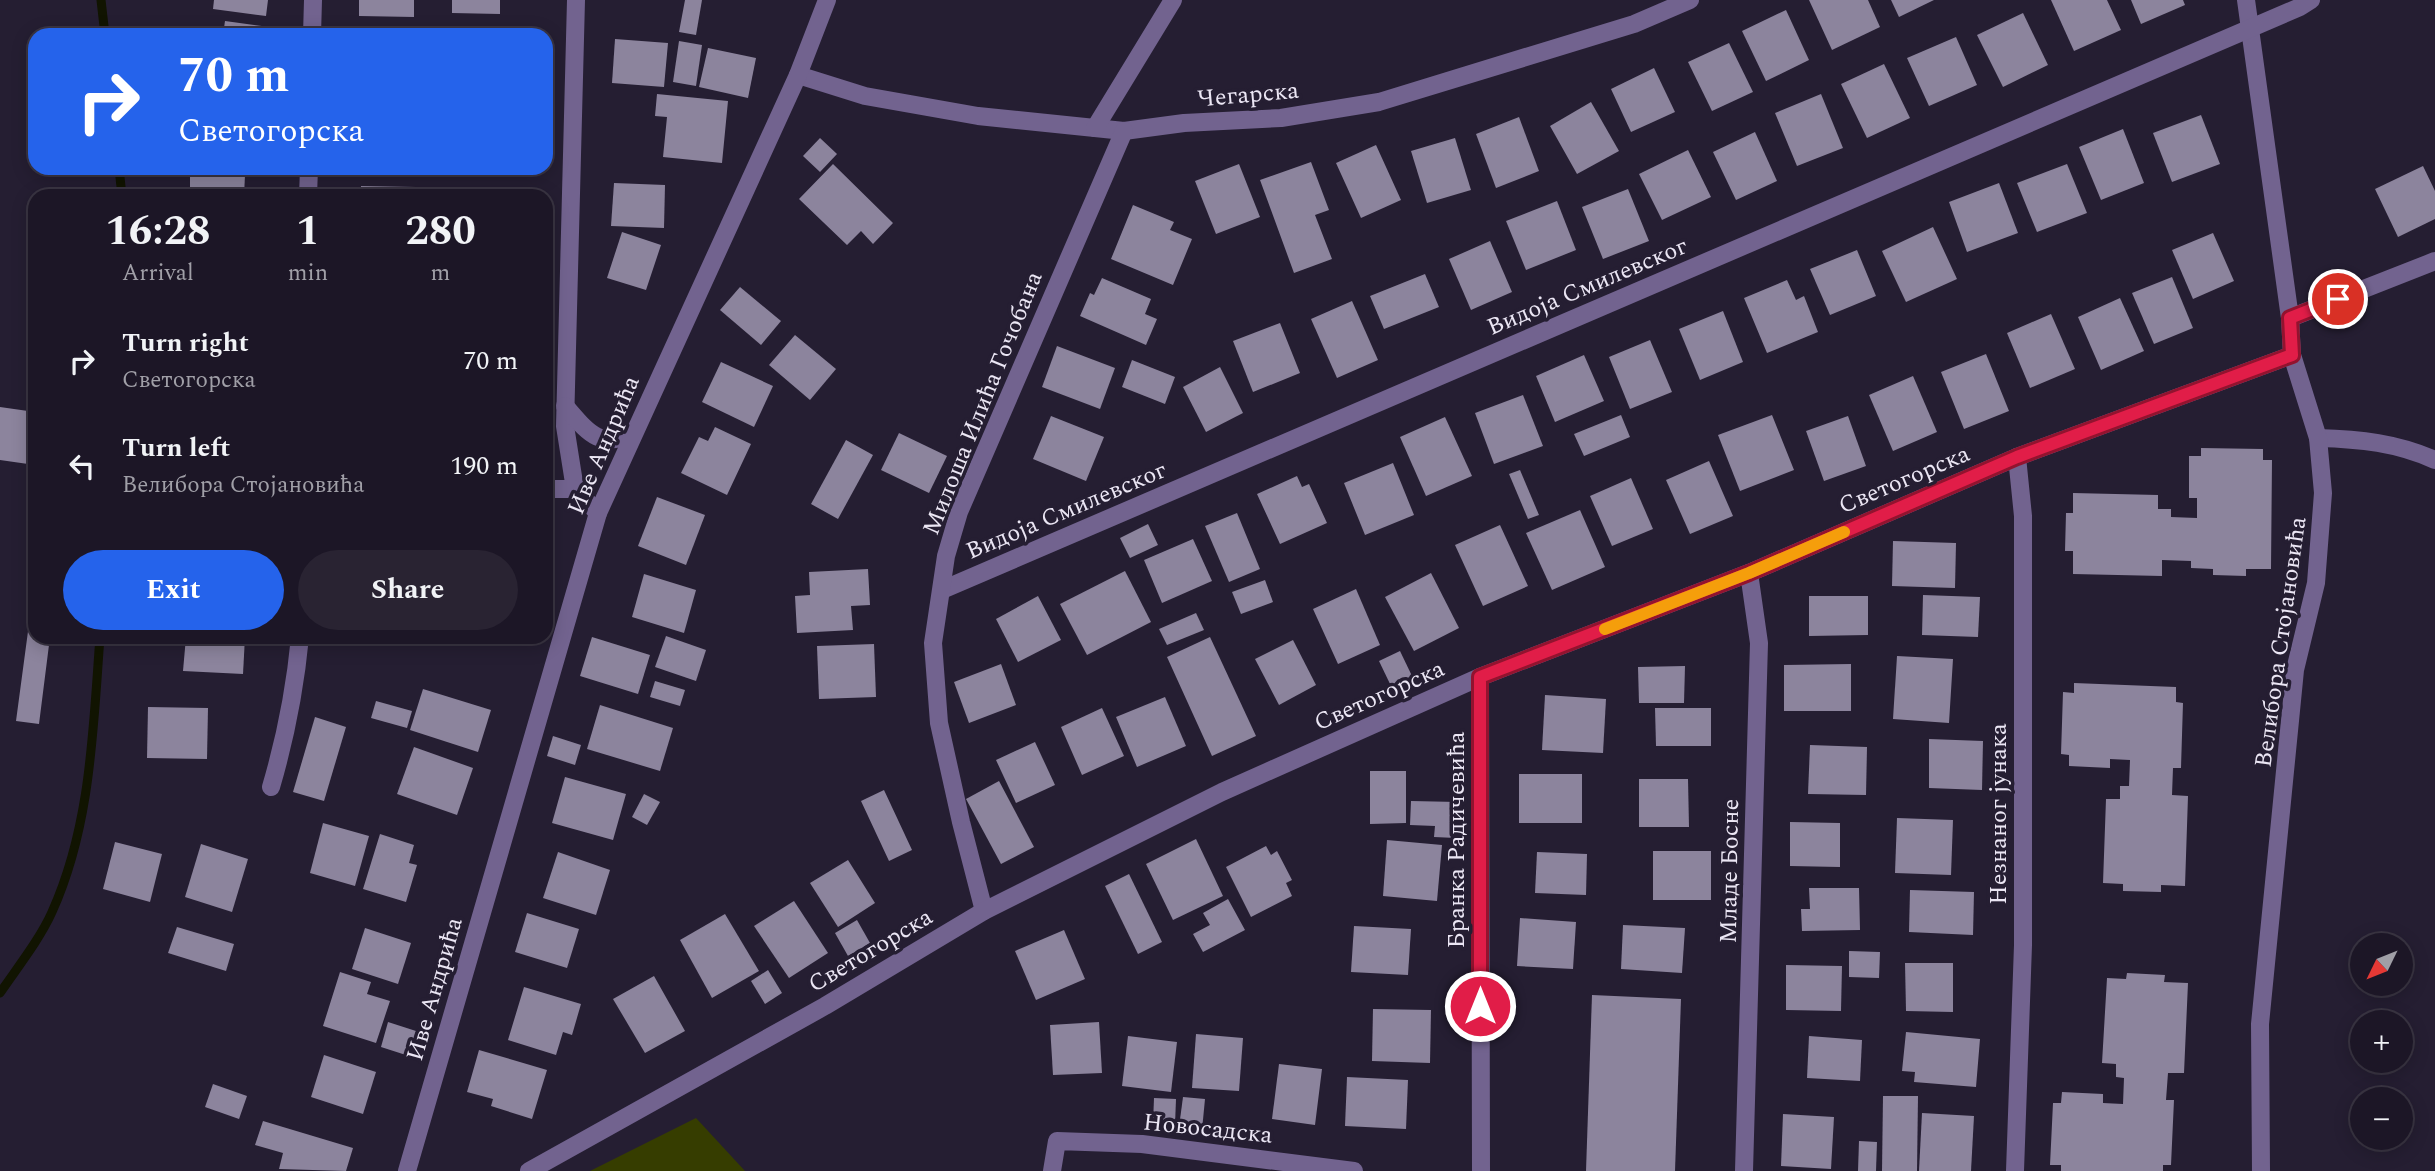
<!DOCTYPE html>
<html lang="en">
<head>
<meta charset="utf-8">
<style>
	body { margin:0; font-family:Spectral,serif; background:#292332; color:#f1f3f6; height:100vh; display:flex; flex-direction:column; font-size:26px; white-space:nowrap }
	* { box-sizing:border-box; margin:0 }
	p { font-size:23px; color:#a09fa7 }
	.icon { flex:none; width:38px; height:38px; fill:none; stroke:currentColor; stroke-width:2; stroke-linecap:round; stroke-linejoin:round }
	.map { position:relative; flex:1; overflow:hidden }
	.drawer { position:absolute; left:28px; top:189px; width:525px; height:455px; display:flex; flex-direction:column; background:#1c1626; border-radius:21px; box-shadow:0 4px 18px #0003,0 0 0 2px #3a3543 }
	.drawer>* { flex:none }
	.banner { position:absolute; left:28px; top:28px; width:525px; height:147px; border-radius:21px; box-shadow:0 4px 18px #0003,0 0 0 2px #3a3543; background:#2563eb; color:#fff; overflow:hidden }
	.needle { width:46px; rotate:227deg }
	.controls { position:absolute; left:2350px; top:933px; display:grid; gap:14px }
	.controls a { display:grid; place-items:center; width:63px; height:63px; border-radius:50%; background:#1c1626; box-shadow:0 4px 18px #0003,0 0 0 2px #3a3543; font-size:35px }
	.pin { position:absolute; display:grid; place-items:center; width:60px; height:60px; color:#fff; margin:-30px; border:4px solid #fff; border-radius:50%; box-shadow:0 2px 7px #0007 }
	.me { position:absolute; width:77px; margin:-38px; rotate:0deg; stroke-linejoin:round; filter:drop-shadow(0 0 5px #0008) }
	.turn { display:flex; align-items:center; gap:24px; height:147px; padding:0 35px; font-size:32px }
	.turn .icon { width:91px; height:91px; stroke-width:2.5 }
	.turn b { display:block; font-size:49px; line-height:60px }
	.eta { display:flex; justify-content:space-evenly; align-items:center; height:119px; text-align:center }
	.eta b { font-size:42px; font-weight:700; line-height:49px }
	.primary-button { display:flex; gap:14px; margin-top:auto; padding:14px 35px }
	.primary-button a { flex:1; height:80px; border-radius:42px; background:#2563eb; color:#fff; font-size:28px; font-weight:700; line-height:80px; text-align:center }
	.primary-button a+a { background:#292332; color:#f1f3f6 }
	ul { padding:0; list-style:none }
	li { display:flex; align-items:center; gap:21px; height:105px; padding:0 35px }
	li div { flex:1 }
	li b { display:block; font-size:26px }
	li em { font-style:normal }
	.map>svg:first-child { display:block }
</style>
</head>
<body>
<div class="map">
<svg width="2435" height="1171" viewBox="0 0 2435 1171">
	<rect width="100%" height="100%" fill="#251e32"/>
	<path fill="#363d00" d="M696,1118L745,1171H590Z"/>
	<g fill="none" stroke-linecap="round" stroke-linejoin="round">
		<g stroke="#111401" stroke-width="9">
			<path d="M101,0L105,35"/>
			<path d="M119,168L122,196"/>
			<path d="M0,993C17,968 40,939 52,912C91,826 93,729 100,637"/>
		</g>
	</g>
	<g fill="#8c849d">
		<path d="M214,0H268L266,16L213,9Z"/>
		<path d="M359,0H414V17L359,16Z"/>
		<path d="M452,0H500V14L452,13Z"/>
		<path d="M685,0H702L696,35L679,32Z"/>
		<path d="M1809,0H1868L1880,27L1832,50Z"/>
		<path d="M1891,0H1934L1899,17Z"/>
		<path d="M2051,0H2107L2121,30L2074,51Z"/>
		<path d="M2131,0H2183L2185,5L2141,24Z"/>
		<path d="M1786,10L1809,60L1766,81L1742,31Z"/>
		<path d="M2023,13L2048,65L2003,87L1977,35Z"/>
		<path d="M225,21L277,28L276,35H223Z"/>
		<path d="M1956,37L1977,85L1929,106L1907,58Z"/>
		<path d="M615,39L668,43L664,87L612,83Z"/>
		<path d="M679,41L702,45L696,86L673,82Z"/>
		<path d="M1729,43L1753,92L1712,111L1688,62Z"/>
		<path d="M708,48L756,58L748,98L699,87Z"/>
		<path d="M1884,64L1910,118L1867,138L1841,84Z"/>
		<path d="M1654,68L1675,112L1631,132L1611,89Z"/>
		<path d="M657,94L728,101L722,163L663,157L667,117L655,116Z"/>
		<path d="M1821,94L1843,148L1797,166L1775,113Z"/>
		<path d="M1591,102L1619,151L1577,174L1550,126Z"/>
		<path d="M2201,115L2220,164L2172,182L2153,133Z"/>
		<path d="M1519,117L1539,171L1496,188L1476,134Z"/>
		<path d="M2123,129L2144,183L2101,200L2079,147Z"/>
		<path d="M1755,132L1777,181L1736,200L1713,152Z"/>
		<path d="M820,138L837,154L820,172L803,156Z"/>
		<path d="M1455,138L1471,190L1427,203L1411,151Z"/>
		<path d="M1376,145L1401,200L1361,218L1336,163Z"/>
		<path d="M1688,150L1711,197L1662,220L1639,174Z"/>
		<path d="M1311,162L1329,210L1315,215L1332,259L1294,273L1260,180Z"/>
		<path d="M833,164L893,223L873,244L861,231L847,245L799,199Z"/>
		<path d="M1239,164L1260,217L1216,234L1195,181Z"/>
		<path d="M2067,164L2087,213L2037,232L2017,183Z"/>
		<path d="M2423,166L2435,191V219L2398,237L2375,189Z"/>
		<path d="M190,173L245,175L244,196H190Z"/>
		<path d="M614,183L665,185L664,228L611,226Z"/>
		<path d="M1999,183L2018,233L1967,252L1949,202Z"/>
		<path d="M361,186L416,187V196H361Z"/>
		<path d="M1628,189L1649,241L1603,259L1582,207Z"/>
		<path d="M468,190L530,191V196H468Z"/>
		<path d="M1557,201L1576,250L1526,270L1506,221Z"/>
		<path d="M1133,205L1174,222L1170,230L1192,239L1173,285L1111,259Z"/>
		<path d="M1933,227L1957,279L1906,302L1882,251Z"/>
		<path d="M622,232L661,245L646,290L607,278Z"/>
		<path d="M2213,233L2234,281L2193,299L2172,250Z"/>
		<path d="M1490,241L1512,292L1471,310L1449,259Z"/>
		<path d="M1857,250L1876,296L1830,315L1810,269Z"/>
		<path d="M1425,274L1439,307L1384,329L1370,296Z"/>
		<path d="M2172,277L2193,328L2154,344L2132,293Z"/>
		<path d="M1102,278L1151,299L1145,314L1157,319L1146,345L1080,316L1090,293L1094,295Z"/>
		<path d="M1787,280L1796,300L1804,296L1818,332L1767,353L1744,298Z"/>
		<path d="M740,287L781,321L761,345L720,310Z"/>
		<path d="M2120,298L2144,351L2101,370L2078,317Z"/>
		<path d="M1352,301L1378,360L1337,378L1311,319Z"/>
		<path d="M1723,311L1743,362L1700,380L1679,329Z"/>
		<path d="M2051,314L2075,369L2030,388L2007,333Z"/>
		<path d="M1280,323L1300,373L1253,392L1233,341Z"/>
		<path d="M795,335L836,369L810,400L769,365Z"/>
		<path d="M1650,340L1672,392L1630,409L1609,357Z"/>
		<path d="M1057,346L1115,368L1100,409L1042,387Z"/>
		<path d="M1986,354L2009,411L1964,429L1941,372Z"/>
		<path d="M1584,355L1604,401L1555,422L1536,376Z"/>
		<path d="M1132,360L1175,377L1165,404L1122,387Z"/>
		<path d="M721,362L773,386L754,427L702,402Z"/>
		<path d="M1220,367L1243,413L1206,432L1183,387Z"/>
		<path d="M1913,376L1937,432L1893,451L1869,395Z"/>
		<path d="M1523,395L1543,446L1494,464L1475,413Z"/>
		<path d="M0,407L35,412V465L0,460Z"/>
		<path d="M1621,415L1630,437L1584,456L1574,434Z"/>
		<path d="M1772,415L1794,470L1740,491L1718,435Z"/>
		<path d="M1051,416L1104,437L1086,481L1033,459Z"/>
		<path d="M1848,416L1866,466L1824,481L1806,431Z"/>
		<path d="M1445,417L1472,476L1426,496L1400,437Z"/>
		<path d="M715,427L751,444L727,495L681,473L699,437L708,441Z"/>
		<path d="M899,433L947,456L929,493L881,470Z"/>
		<path d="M846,440L873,455L838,519L811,504Z"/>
		<path d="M2201,448L2263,449V460H2272L2271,569H2246V576L2213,575V569L2191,568V561L2162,560V576L2073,574V551H2065L2066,513H2073V493L2158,495V509H2171V517L2197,518V498H2189V456H2201Z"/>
		<path d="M1709,461L1733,516L1690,534L1666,480Z"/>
		<path d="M1393,463L1414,515L1365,535L1344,483Z"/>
		<path d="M1520,470L1539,515L1528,519L1509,474Z"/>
		<path d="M1297,476L1302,487L1309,484L1327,523L1280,544L1257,494Z"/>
		<path d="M1631,478L1653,529L1612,546L1590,496Z"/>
		<path d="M657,497L705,515L686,565L638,546Z"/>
		<path d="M1580,510L1605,567L1552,590L1526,533Z"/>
		<path d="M1237,513L1260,569L1229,582L1205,526Z"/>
		<path d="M1148,524L1158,545L1130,558L1120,538Z"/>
		<path d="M1500,525L1528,586L1483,606L1455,545Z"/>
		<path d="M1193,539L1212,581L1162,603L1144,560Z"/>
		<path d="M1893,541L1956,543L1955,588L1892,586Z"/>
		<path d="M868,569L870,605L851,606L853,630L797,633L795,596L810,595L809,572Z"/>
		<path d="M1125,571L1151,622L1087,655L1060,604Z"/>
		<path d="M1431,573L1459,628L1414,651L1385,597Z"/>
		<path d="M644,574L696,590L684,633L632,617Z"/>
		<path d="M1265,580L1273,602L1241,614L1232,592Z"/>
		<path d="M1356,589L1380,645L1338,664L1313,609Z"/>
		<path d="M33,594L35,637H50L39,724L16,721Z"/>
		<path d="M1923,595L1980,597L1978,637L1922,635Z"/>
		<path d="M1038,596L1061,640L1018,662L996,619Z"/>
		<path d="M1809,596H1868V635L1809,636Z"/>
		<path d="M1196,613L1204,630L1167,645L1159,629Z"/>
		<path d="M666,636L706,650L696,681L655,667Z"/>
		<path d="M186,637H245L243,674L183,671Z"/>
		<path d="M592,637L650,655L638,694L580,676Z"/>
		<path d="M1210,637L1256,736L1212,756L1167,657Z"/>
		<path d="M1293,640L1316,685L1279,705L1255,659Z"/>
		<path d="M874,644L876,697L819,699L817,646Z"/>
		<path d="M1400,651L1412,676L1391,686L1379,661Z"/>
		<path d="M1897,656L1953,659L1949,723L1893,719Z"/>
		<path d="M1001,664L1016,705L969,723L954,682Z"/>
		<path d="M1851,664V711H1784V665Z"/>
		<path d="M1685,666L1684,703H1639L1638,667Z"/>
		<path d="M655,681L685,690L680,706L650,697Z"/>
		<path d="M2074,683L2176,687V702L2183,703L2181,768H2173L2172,795L2188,796L2185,886L2161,885V892L2123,891V884L2103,883L2106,799H2120V786H2129L2130,760L2110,759V768L2069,766V755L2061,754L2063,692L2074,693Z"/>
		<path d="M423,689L491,710L478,752L410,730Z"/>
		<path d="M1545,695L1606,699L1603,753L1542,750Z"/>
		<path d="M1165,697L1186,746L1137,767L1116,717Z"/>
		<path d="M376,701L412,711L407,728L371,718Z"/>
		<path d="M600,705L673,728L660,771L587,749Z"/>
		<path d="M148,707L208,708L207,759L147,758Z"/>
		<path d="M1102,708L1124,756L1082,775L1061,727Z"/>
		<path d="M1655,708H1711V746H1656Z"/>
		<path d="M315,717L346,727L324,801L293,792Z"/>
		<path d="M553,736L581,745L575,765L547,756Z"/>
		<path d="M1929,739L1983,741L1982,790L1929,788Z"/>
		<path d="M1035,742L1055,785L1016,803L996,760Z"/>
		<path d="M1810,745L1867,747L1866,795L1808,794Z"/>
		<path d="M414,747L473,768L457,815L397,794Z"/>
		<path d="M1370,771H1406V823L1370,824Z"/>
		<rect x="1519" y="774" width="63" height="49"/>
		<path d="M565,777L626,794L613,840L552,823Z"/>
		<path d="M1639,779H1688L1689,827H1639Z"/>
		<path d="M999,781L1034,847L1001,864L966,799Z"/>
		<path d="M884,790L912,850L889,861L861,801Z"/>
		<path d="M644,794L660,802L647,825L632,817Z"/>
		<path d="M1411,801L1458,802L1456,838L1434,837L1435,826L1410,825Z"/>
		<path d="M1897,818L1953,820L1951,875L1895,873Z"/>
		<path d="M1790,822L1840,823V867L1790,866Z"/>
		<path d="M323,823L369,836L355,886L310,873Z"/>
		<path d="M380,834L414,845L409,863L417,865L406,902L363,889Z"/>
		<path d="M1196,839L1223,896L1173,920L1146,864Z"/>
		<path d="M1387,840L1442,845L1437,901L1383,896Z"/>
		<path d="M115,842L162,854L150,902L103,889Z"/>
		<path d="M201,844L248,859L232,912L185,897Z"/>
		<path d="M1266,846L1271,855L1277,851L1292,880L1286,883L1292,896L1251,917L1226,867Z"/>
		<rect x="1653" y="851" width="58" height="49"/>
		<path d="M558,852L610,870L596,915L543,898Z"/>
		<path d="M1537,852L1587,854L1586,895L1535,893Z"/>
		<path d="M848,860L875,903L838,927L810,883Z"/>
		<path d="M1129,874L1162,942L1138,954L1105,886Z"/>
		<path d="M1809,888H1859L1860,930L1802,931L1801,909H1810Z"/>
		<path d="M1910,890L1974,892L1973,935L1909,932Z"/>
		<path d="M1228,899L1245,930L1203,952L1193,934L1210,925L1203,913Z"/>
		<path d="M794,901L828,953L789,978L754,926Z"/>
		<path d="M527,913L579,929L567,968L515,952Z"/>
		<path d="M725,914L759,971L712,998L680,940Z"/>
		<path d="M1520,918L1576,922L1573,969L1517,966Z"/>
		<path d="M857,920L870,943L848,956L835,933Z"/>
		<path d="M1623,925L1685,928L1682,973L1621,969Z"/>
		<path d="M1354,926L1411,929L1408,975L1351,972Z"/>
		<path d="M177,927L234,944L226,971L168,953Z"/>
		<path d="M365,928L411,943L398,984L352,969Z"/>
		<path d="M1064,930L1085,979L1036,1000L1015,951Z"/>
		<path d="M1849,951L1880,952L1879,978L1849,977Z"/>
		<path d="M1905,963H1953V1012L1906,1011Z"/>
		<path d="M1786,965L1842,966L1841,1011L1786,1010Z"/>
		<path d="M768,970L782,993L765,1004L751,981Z"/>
		<path d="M340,972L371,982L367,994L390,1001L376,1043L323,1026Z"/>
		<path d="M2127,973L2165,975L2164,982L2188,983L2184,1073H2168L2166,1100H2174L2171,1165H2163V1171H2061V1165H2050L2053,1103H2061L2062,1092L2103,1094V1103L2123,1104L2124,1078L2116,1077V1064L2102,1063L2107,978L2126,979Z"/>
		<path d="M654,976L685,1031L645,1053L613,999Z"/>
		<path d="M524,987L581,1004L572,1035L563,1032L556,1055L508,1040Z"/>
		<path d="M1592,995L1681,999L1675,1171H1586Z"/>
		<path d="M1373,1009L1431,1010L1430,1063L1372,1061Z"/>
		<path d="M388,1022L416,1031L409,1056L381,1047Z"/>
		<path d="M1099,1022L1102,1073L1053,1075L1050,1025Z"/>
		<path d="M1906,1032L1980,1039L1976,1087L1914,1082L1915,1072L1902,1071Z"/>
		<path d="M1196,1034L1243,1038L1239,1091L1192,1088Z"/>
		<path d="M1128,1036L1177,1042L1171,1092L1122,1086Z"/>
		<path d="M1809,1036L1862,1040L1860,1081L1807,1078Z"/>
		<path d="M479,1050L547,1070L532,1119L491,1106L493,1099L467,1092Z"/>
		<path d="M324,1055L376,1072L363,1114L311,1097Z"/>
		<path d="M1279,1064L1322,1069L1315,1125L1272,1119Z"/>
		<path d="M1347,1077L1408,1080L1406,1129L1345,1126Z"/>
		<path d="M213,1084L247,1096L239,1119L205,1107Z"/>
		<path d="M1883,1096H1918L1917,1171H1882Z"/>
		<path d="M1183,1097L1205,1099L1202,1130L1179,1127Z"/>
		<path d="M1154,1098L1176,1099L1175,1125L1153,1124Z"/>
		<path d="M1922,1113L1974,1116L1971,1171H1919Z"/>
		<path d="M1783,1114L1834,1117L1831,1169L1781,1166Z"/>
		<path d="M263,1121L353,1148L346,1171L279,1169L283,1153L255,1145Z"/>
		<path d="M1859,1141L1877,1142L1876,1171H1858Z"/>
	</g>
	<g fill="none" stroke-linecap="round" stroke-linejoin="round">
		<path stroke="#72638f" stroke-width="18" d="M2318,438C2360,439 2397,443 2435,460"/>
		<g stroke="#72638f" stroke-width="18">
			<path d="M576,0L565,426L575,489L598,513"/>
			<path d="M2246,0L2290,318L2292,355L2318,438L2323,493L2316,583L2295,670L2260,1024L2261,1171"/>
			<path d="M312,35L313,0"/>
			<path d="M798,75L865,96L978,116L1124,131L1184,123L1281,118L1379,102L1634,24L1690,0"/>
			<path d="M1095,128L1173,0"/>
			<path d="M308,196L309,168"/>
			<path d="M2290,318L2435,261"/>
			<path d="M565,406C587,431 599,450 633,433"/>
			<path d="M546,489H575"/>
			<path d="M942,590L2300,7L2311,0"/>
			<path d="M1480,677L1481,1171"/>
			<path d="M271,787C286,736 295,690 300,637"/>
			<path d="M984,911L961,822L939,723L933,643L946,556L959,512L1124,131"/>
			<path d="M407,1171L598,513L798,75L827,0"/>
			<path d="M529,1171L825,1006L984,911L1222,792L1480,677L1749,573L2017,457L2292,355"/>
			<path d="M1052,1171L1057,1141L1142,1144L1354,1171"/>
			<path d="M1744,1171L1759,643L1749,573"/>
			<path d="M2015,1171L2023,945V516L2017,457"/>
		</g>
	</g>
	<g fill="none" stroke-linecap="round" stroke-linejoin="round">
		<defs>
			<path id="route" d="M1480,1006V677L1749,573L2017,457L2292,355L2290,318L2338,299"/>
		</defs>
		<use href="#route" stroke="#92132f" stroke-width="18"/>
		<use href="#route" stroke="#e11d48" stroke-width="12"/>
		<path stroke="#f59e0b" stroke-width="12" d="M1605,629L1749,573L1844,532"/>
	</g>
	<g text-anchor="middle" stroke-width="7" stroke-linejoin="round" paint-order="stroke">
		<g font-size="24" fill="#ebe6f4" stroke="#251e32">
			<text transform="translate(1248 94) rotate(-5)" y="8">Чегарска</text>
			<text transform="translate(1587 286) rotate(-23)" y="8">Видоја Смилевског</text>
			<text transform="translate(982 403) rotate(-68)" y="8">Милоша Илића Гочобана</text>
			<text transform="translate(603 445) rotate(-67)" y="8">Иве Андрића</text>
			<text transform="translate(1904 479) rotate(-23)" y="8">Светогорска</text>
			<text transform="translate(1066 510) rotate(-23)" y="8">Видоја Смилевског</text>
			<text transform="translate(2280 642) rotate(-82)" y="8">Велибора Стојановића</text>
			<text transform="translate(1379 695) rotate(-24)" y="8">Светогорска</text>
			<text transform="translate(1998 814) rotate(-90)" y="8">Незнаног јунака</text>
			<text transform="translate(1456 840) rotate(-90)" y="8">Бранка Радичевића</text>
			<text transform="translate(1729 871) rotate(-89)" y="8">Младе Босне</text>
			<text transform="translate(870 950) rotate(-31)" y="8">Светогорска</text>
			<text transform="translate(434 989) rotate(-74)" y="8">Иве Андрића</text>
			<text transform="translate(1208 1128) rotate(6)" y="8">Новосадска</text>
		</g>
	</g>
</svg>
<div class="controls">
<a><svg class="needle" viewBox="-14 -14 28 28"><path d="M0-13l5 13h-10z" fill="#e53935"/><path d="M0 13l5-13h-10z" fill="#a09fa7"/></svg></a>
<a>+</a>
<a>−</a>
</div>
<div class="pin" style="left:2338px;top:299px;background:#d93025"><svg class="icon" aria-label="arrive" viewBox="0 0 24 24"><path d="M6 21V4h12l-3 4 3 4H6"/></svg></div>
<svg class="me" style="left:1480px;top:1006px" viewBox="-20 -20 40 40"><circle r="17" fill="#e11d48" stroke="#fff" stroke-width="3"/><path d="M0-11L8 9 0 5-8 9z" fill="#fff"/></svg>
<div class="banner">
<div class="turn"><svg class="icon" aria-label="right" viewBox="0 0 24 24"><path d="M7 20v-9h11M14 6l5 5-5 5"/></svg><div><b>70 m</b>Светогорска</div></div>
</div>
<section class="drawer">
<div class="eta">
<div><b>16:28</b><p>Arrival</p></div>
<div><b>1</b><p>min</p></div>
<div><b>280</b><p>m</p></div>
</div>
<ul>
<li><svg class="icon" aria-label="right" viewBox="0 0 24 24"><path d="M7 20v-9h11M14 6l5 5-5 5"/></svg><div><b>Turn right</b><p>Светогорска</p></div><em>70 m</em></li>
<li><svg class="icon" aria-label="left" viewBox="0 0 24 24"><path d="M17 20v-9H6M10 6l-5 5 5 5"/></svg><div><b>Turn left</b><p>Велибора Стојановића</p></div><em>190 m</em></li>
</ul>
<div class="primary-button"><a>Exit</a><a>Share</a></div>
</section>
</div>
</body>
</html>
